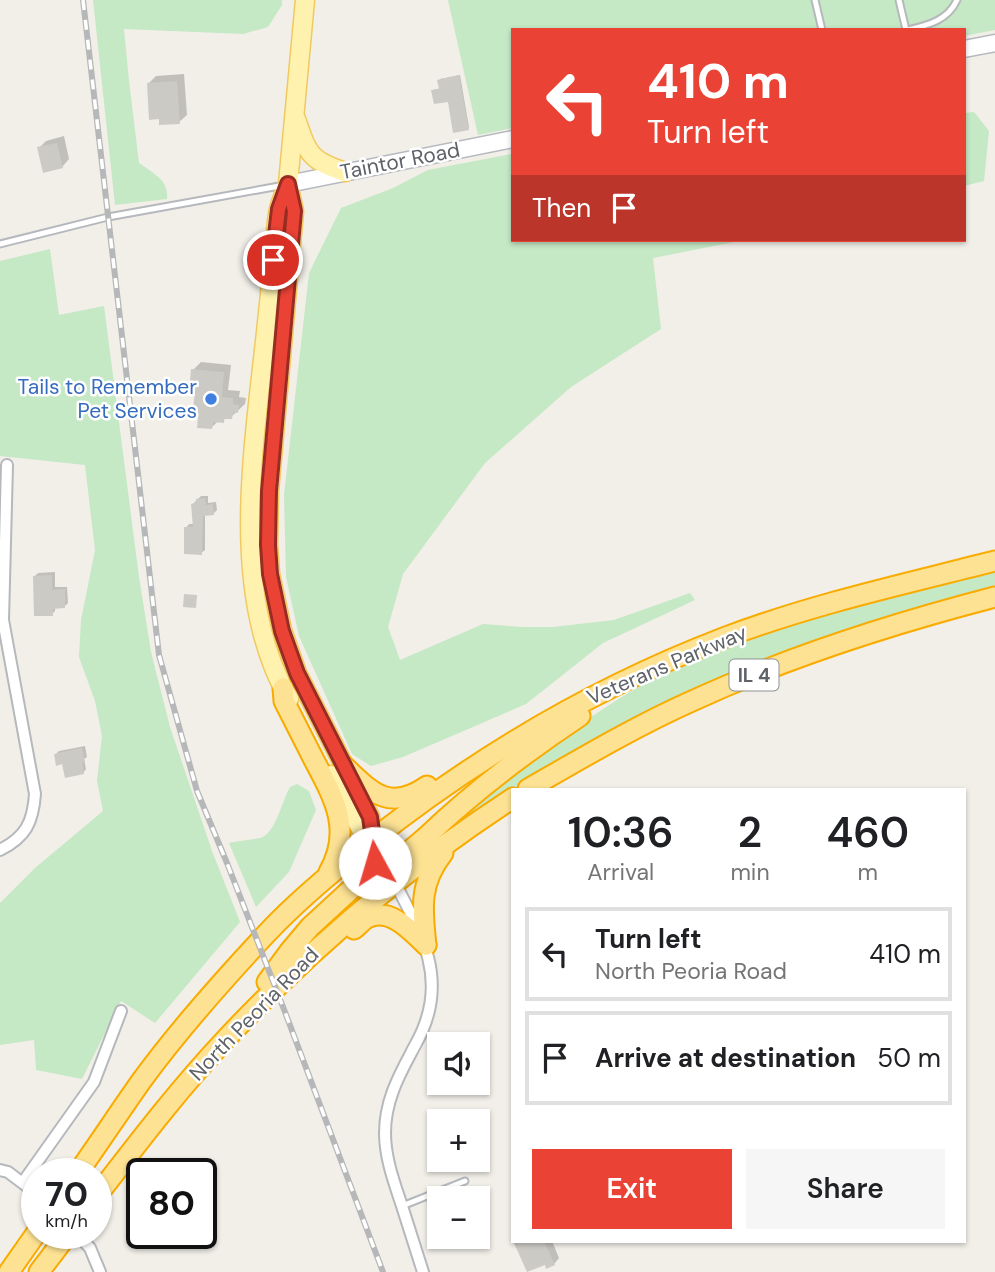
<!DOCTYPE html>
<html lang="en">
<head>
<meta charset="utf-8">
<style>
	body { margin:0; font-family:"DM Sans",sans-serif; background:#f6f6f6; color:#202124; height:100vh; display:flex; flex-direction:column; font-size:26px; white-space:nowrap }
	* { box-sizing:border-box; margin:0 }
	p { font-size:23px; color:#757577 }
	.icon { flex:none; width:38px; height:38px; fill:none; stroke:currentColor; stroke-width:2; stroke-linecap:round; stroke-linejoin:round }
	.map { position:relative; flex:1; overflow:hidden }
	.sheet { position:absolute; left:511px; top:788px; width:455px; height:455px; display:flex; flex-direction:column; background:#fff; border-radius:0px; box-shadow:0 2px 5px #0004 }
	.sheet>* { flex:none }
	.top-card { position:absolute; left:511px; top:28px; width:455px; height:214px; border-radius:0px; box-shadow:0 2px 5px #0004; background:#ea4335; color:#fff; overflow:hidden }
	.buttons { position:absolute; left:427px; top:1032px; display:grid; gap:14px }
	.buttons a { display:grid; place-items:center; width:63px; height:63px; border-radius:0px; background:#fff; box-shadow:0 2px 5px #0004; font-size:35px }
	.speed { position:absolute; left:21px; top:1158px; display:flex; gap:14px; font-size:35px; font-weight:700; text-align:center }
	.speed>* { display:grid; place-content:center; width:91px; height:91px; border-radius:50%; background:#fff; box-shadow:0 2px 5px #0004; line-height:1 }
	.speed small { font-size:18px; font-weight:400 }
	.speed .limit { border:4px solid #111; border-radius:10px; background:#fff; color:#111 }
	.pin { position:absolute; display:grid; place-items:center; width:60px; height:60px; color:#fff; margin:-30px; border:4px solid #fff; border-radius:50%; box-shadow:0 2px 7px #0007 }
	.me { position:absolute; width:77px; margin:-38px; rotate:354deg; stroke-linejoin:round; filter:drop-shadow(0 0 5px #0008) }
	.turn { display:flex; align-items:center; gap:24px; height:147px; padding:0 21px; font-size:32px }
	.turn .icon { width:91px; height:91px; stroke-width:2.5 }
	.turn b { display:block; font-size:49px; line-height:60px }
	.then { display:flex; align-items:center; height:66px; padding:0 21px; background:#0003; gap:14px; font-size:26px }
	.eta { display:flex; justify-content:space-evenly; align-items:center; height:119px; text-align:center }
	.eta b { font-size:42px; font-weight:600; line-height:49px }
	.action { display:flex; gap:14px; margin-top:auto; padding:14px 21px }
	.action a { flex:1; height:80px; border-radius:0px; background:#ea4335; color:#fff; font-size:28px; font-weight:600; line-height:80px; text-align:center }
	.action a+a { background:#f6f6f6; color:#202124 }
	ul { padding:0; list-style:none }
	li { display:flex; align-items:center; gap:21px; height:94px; margin:0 14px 10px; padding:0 7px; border:4px solid #e0e0e0; border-radius:0px }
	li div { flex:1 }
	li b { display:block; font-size:26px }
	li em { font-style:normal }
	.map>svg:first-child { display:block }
</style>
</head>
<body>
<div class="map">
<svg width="995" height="1272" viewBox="0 0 995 1272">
	<rect width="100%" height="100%" fill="#f1efe8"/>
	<g fill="#c5e8c5">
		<path d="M93,0H282V5L268,27L243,34L124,29L129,81L139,163C153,173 169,180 167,199L115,205Z"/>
		<path d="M448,0H995V30L964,36V30H513V128L478,135Z"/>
		<path d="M974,112L989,131L984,181L964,186V113Z"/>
		<path d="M511,154L513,156V240H744L653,258L661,329L571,387L485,463L403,574L388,627L400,660L483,624L523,627H553L614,620L690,593L695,600L603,643L526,704L403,757L371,766L352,754L299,636L286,577L284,495L309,273L341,208L393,188L428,170Z"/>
		<path d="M50,249L59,315L104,306L139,577L151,652L170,727L212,851L240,922L155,1023L121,1001L82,1079L36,1070L34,1040L0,1045V903L35,868L103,811L97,781L102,736L95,701L79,657L81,620L95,550L85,465L0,456V261Z"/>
		<path d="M995,570V588C917,608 840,630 766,659C653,702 547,763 447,831L445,828C499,785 552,741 611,704C628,693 647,681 666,672C770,624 884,600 995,570Z"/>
		<path d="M297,784L309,791L316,810L289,872L256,907L229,843C236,841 259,839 263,837C277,829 282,801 290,787Z"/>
	</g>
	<g fill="#0003">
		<path d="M184,74L187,115L179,122L149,83L156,76Z"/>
		<path d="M460,75L469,127L468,128L449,99L434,90L441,88L440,79Z"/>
		<path d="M64,136L69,159L62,167L39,148L46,141Z"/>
		<path d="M201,362L231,365L228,390L240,391L239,397L246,398L245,404L231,417H227L223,421H218L212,427L196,391L193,370Z"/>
		<path d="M201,496H208V503L216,502L217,510L213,514H205V550L201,553L186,528L189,524H194L193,504Z"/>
		<path d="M55,572V587H67L68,603L64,607H55V611L52,614L35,576L38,573Z"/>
		<path d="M85,746L87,757L84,759L86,769L83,773L56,754L59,751Z"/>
		<path d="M517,1241H552L559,1258L554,1264Z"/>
	</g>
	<g fill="#cccac5">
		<path d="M459,75L469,130L453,133L448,102L434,104L431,90L439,89L437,80Z"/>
		<path d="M177,81L180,124L159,125V119L149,120L147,83Z"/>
		<path d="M57,143L63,168L43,173L37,147Z"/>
		<path d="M191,369L224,372L222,397L233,398V404L239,405L238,413L233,412L232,419H224V423L213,422L212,429L197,428L198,417L192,416L195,392H189Z"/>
		<path d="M205,498L206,505L213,504L214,515L203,516L202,555L184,554V527H193L191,504L196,503V499Z"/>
		<path d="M52,575V590L65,589V608L53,609V616H34L33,576Z"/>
		<path d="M184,594L197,595L196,608L183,607Z"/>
		<path d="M82,748L85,762H82L84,774L65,778L62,764L56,766L54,754Z"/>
		<path d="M520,1241H544L555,1265L546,1269L545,1265L527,1272L514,1243Z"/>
	</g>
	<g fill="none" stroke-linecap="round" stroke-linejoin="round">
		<defs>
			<g id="lane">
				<path d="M815,0L822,30"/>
				<path d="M899,0L906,30"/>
				<path d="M908,30C929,25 948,20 957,0"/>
				<path d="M0,244L108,217L285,185"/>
				<path d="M402,1206L465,1181"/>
			</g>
			<g id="street">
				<path d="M0,850C26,837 33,822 35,794L3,620L7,465"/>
				<path d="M395,883C420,931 446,974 423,1029C420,1037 415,1045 411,1053C397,1079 385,1103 385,1133C385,1158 394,1182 402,1206C409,1228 416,1250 423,1272"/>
				<path d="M0,1170L8,1172L37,1194"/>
				<path d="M23,1182L94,1082L121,1011"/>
				<path d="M77,1234L90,1248L100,1272"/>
			</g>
			<g id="secondary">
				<path d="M964,49L995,43"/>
				<path d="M288,184L513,139"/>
			</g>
			<g id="primary">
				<path d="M296,119C308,154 309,160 345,172"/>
				<path d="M288,184L294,211L269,491L268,545L270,574L282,630L297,673L370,817L372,840"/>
				<path d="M289,699C228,594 254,447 266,332C269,303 272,275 275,246C276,234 276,221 279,209C281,201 285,192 288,184L305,0"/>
				<path d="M331,775L361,829L372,840L395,883"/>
			</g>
			<g id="highway">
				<path d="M283,688L284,701C294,721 304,740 314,760C334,798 353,830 329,872"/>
				<path d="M344,766C372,793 390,812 427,786"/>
				<path d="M528,789C582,758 636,726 692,701C790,656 891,624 995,597"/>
				<path d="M395,883C395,877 395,872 397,867C402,855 417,845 427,836C474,791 526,752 580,716"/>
				<path d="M354,929C358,926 363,920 367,918C390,906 412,932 426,945"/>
				<path d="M426,945C422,909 419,883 443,853"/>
				<path d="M267,982L289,952L310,927L372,870C376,859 375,851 372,840"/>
				<path d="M77,1174C99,1143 120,1111 142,1080C180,1028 224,979 268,932C298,900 332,872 366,845C475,758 595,687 726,637C813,604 905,584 995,561"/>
				<path d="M96,1197C137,1144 178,1090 224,1041C310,949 407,867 513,798"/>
				<path d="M9,1272L37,1232"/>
				<path d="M39,1272L68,1234"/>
			</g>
		</defs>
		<use href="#lane" stroke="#b5b8bc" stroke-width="9"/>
		<use href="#street" stroke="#b5b8bc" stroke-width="14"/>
		<use href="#secondary" stroke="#b6babf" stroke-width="19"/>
		<use href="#primary" stroke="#f2c960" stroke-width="21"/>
		<use href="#highway" stroke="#f9ab00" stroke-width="23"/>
		<use href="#lane" stroke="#fff" stroke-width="5"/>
		<use href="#street" stroke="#fff" stroke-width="10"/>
		<use href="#secondary" stroke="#fff" stroke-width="16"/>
		<use href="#primary" stroke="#fff2af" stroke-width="18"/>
		<use href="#highway" stroke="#fde293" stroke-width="19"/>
		<defs>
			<path id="rail" d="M83,0L159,655L197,791L227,863L285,1012L383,1272"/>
		</defs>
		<use href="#rail" stroke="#b6b7b8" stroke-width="6"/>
		<use href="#rail" stroke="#fff" stroke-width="3.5" stroke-dasharray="10" stroke-linecap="butt"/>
	</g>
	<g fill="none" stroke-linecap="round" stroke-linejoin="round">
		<defs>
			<path id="route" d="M273,260L279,209L288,184L294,211L269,491L268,545L270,574L282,631L297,673L370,817L375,853V863"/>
		</defs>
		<use href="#route" stroke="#982c22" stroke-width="18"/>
		<use href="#route" stroke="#ea4335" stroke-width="12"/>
	</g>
	<circle fill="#3f7fe0" stroke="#fff" stroke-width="2.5" cx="211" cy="399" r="7"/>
	<g text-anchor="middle" stroke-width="5" stroke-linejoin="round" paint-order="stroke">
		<rect fill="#fff" stroke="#8f9295" stroke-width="2" x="729.5" y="659.5" width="49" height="31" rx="5"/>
		<g font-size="19" font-weight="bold" fill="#5f6368">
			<text x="754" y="682">IL 4</text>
		</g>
		<g font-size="21" fill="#5f6368" stroke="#fff">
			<text transform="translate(400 161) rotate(-11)" y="7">Taintor Road</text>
			<text transform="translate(667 665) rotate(-23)" y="7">Veterans Parkway</text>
			<text transform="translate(254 1014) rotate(-46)" y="7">North Peoria Road</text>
		</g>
		<g font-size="21" fill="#366cbe" stroke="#fff" text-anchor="end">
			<text x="197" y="394">Tails to Remember<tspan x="197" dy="24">Pet Services</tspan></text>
		</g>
	</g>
</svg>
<div class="buttons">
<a><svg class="icon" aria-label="sound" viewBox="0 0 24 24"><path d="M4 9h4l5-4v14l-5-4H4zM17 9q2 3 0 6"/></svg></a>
<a>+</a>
<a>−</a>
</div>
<div class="speed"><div>70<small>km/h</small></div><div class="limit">80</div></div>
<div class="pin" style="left:273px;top:260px;background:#d93025"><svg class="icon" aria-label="arrive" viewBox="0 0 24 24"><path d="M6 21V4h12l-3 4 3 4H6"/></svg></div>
<svg class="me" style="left:375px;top:863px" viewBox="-20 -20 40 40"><circle r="19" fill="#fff"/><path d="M0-13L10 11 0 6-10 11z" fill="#ea4335"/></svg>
<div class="top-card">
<div class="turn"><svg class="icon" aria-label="left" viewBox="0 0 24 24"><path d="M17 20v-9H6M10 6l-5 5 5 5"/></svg><div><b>410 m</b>Turn left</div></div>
<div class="then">Then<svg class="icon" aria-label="arrive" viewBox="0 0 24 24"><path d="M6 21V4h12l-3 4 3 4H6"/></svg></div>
</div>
<section class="sheet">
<div class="eta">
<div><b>10:36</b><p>Arrival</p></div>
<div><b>2</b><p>min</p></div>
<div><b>460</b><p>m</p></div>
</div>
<ul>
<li><svg class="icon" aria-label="left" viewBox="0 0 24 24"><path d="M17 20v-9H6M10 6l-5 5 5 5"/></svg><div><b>Turn left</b><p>North Peoria Road</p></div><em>410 m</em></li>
<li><svg class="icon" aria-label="arrive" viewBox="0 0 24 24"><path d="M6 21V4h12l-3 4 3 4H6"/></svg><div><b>Arrive at destination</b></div><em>50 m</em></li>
</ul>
<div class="action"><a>Exit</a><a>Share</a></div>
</section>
</div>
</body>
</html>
